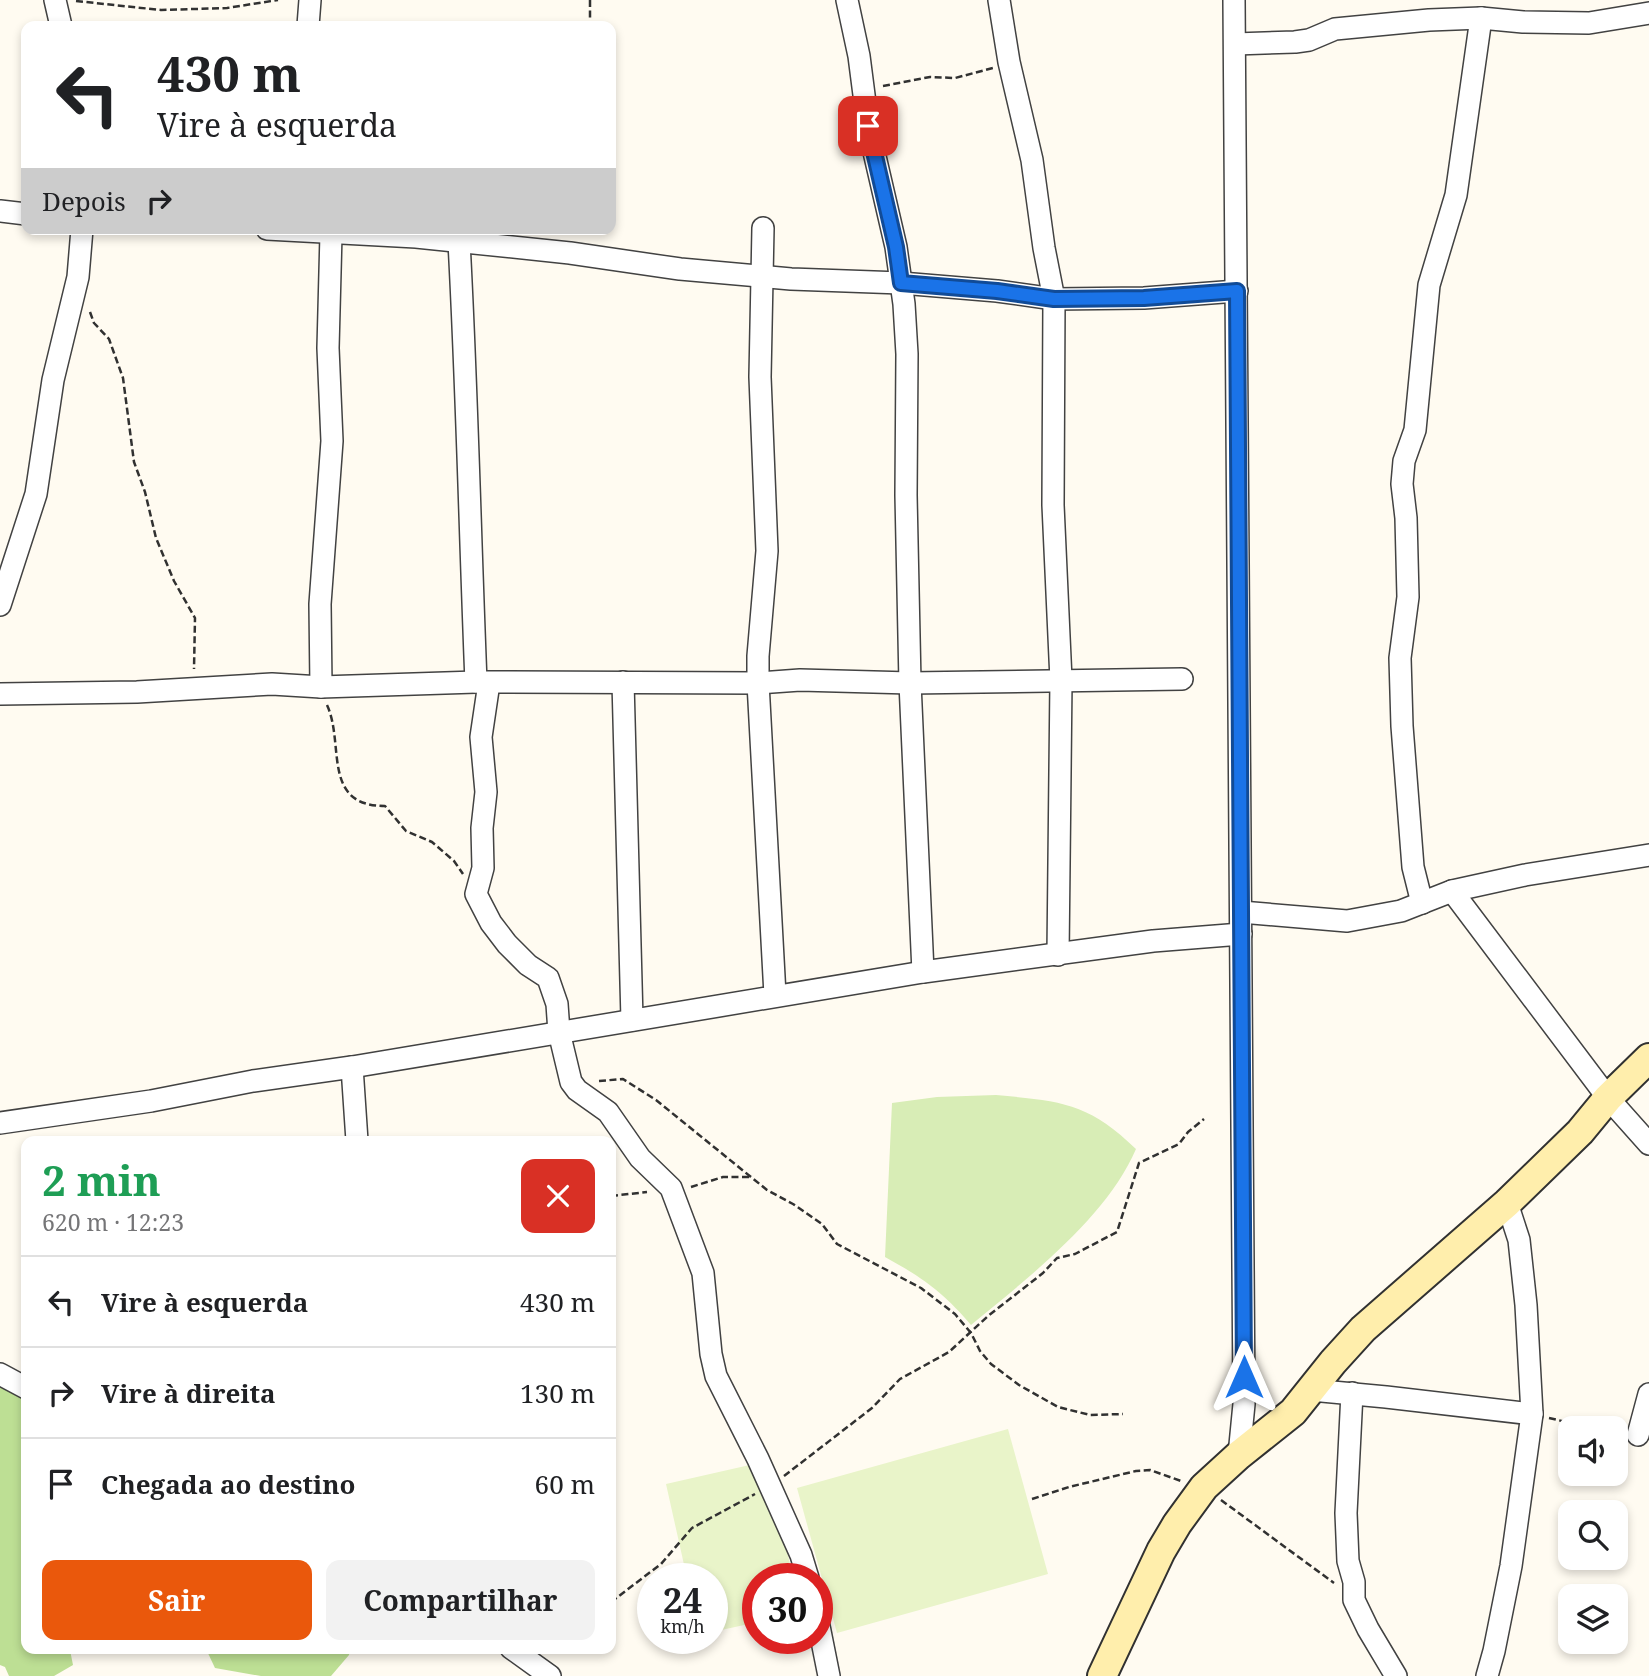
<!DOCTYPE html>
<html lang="pt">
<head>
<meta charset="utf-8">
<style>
	body { margin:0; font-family:"Noto Serif",serif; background:#f2f2f2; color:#202124; height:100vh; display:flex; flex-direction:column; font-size:26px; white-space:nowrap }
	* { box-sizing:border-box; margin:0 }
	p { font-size:23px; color:#757577 }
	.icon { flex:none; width:38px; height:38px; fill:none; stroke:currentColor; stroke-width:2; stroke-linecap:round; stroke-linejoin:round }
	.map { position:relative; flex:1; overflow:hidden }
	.details { position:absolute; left:21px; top:1136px; width:595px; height:518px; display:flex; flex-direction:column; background:#fff; border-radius:14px; box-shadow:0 4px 10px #0003 }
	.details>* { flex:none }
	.hud { position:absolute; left:21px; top:21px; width:595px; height:214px; border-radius:14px; box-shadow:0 4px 10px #0003; background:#fff; color:#202124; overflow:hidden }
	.controls { position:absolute; left:1558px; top:1416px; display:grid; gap:14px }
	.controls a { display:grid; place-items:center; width:70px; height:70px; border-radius:14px; background:#fff; box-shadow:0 4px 10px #0003; font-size:35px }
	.speed { position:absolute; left:637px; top:1563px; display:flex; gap:14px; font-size:35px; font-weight:700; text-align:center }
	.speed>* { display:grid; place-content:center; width:91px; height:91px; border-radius:50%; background:#fff; box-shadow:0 4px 10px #0003; line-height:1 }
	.speed small { font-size:18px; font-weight:400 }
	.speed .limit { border:10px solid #d22; background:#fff; color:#111 }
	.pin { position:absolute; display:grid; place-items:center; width:60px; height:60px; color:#fff; margin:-30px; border-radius:14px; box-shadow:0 4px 10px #0006 }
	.me { position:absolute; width:77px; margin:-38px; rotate:0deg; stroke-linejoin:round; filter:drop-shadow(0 0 5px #0008) }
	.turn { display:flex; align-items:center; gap:24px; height:147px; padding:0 21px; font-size:32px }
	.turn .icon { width:91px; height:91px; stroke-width:2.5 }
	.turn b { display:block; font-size:49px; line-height:60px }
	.then { display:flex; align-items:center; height:66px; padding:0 21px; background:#0003; gap:14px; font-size:26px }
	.round { display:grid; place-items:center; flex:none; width:74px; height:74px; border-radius:14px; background:#f2f2f2 }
	.summary { display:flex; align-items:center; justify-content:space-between; height:119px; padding:0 21px }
	h1 { font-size:42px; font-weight:700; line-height:52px; color:#1e9e55 }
	.action { display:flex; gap:14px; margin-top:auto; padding:14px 21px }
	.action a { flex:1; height:80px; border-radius:14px; background:#ea580c; color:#fff; font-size:28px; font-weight:700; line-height:80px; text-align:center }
	.action a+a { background:#f2f2f2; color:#202124 }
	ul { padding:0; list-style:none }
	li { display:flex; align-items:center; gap:21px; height:91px; padding:0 21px; border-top:2px solid #e0e0e0 }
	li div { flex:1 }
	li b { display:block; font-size:26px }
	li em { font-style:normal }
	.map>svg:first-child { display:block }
</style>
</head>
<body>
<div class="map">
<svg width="1649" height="1676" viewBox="0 0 1649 1676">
	<rect width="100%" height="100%" fill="#fffbf1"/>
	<path fill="#d8edb6" d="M996,1095C1060,1101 1088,1102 1136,1149C1107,1217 1028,1278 971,1325C943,1292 923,1278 885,1257L892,1103L937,1097Z"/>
	<g fill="#bddf94">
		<path d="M0,1386L26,1395V1648L70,1650L73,1665L54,1676H9L5,1667L0,1665Z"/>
		<path d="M206,1649H350L349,1655L331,1676H261L215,1668Z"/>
	</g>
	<g fill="#e9f4c9">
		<path d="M1008,1429L1048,1574L837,1633L797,1488Z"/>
		<path d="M767,1461L793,1578H758V1622L712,1632V1578H687L666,1484Z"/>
	</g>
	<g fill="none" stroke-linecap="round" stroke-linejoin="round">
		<defs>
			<g id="street">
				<path d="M55,0L61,26"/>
				<path d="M847,0L859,56L868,126L896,247L904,304L907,354L906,495L910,683L923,972"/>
				<path d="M999,0L1009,62L1032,160L1044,248L1054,299L1053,505L1061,680L1058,955"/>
				<path d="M1234,0L1244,1404L1239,1455"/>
				<path d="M308,26L310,0"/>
				<path d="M1235,44L1295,42L1309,40L1335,29L1429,20L1481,18L1523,22L1589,23L1649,13"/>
				<path d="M0,211L26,214"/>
				<path d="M763,228L760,377L767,551L758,656V683L775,995"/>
				<path d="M267,229L416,237L570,253L680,269L791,279L901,283L997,291L1054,299L1144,298L1237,291"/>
				<path d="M459,242C467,388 470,535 476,682"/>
				<path d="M0,605L36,494L53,380L78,277L82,229"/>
				<path d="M623,682L632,1020"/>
				<path d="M489,683L481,737L486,792L482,828L483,868L476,894L491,923L507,944L528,965L548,978L557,1004L559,1032L571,1082L577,1090L608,1112L640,1158L671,1188L703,1273L711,1354L716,1376L758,1459L801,1555L808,1578"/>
				<path d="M321,687L320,604L332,441L328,348L331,234"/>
				<path d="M0,694L137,692L272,684L321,687L476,682L758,683L800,680L910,683L1182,679"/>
				<path d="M1452,891L1608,1098L1649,1144"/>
				<path d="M1422,903L1413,867L1402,726L1400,658L1408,597L1406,518L1402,484L1404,461L1415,430L1429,285L1456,195L1481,18"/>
				<path d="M1241,912L1347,921L1401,911L1452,891L1525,875L1649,855"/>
				<path d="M352,1067L357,1141"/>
				<path d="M0,1123L151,1101L253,1081L352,1067L923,972L1153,941L1241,934"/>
				<path d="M0,1374L26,1388"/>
				<path d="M1311,1390L1386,1397L1532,1414"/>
				<path d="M1352,1393L1346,1513L1348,1561L1354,1582V1600L1368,1629L1396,1676"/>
				<path d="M1638,1435L1649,1394"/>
				<path d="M817,1616L829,1676"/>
				<path d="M511,1648L550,1676"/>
				<path d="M1487,1676L1494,1651L1511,1566L1532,1414L1526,1305L1519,1240L1507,1203"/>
			</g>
			<path id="secondary" d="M1102,1676L1161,1551L1177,1524L1204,1487L1239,1455L1293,1412L1333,1362L1363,1329L1507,1203L1580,1132L1608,1098L1649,1058"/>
		</defs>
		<use href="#street" stroke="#424242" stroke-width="24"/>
		<use href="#secondary" stroke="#313131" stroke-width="32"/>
		<g stroke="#313131" stroke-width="2.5" stroke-dasharray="7 3.5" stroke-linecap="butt">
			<path d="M590,0V26"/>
			<path d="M76,1L161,10L227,8L278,0"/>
			<path d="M883,86L930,77L955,78L993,68"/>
			<path d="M90,312L94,323L109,339L123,378L134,462L145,492L156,538L174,581L195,618L194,669"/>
			<path d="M327,705C345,744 321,806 385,806L406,831L432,842L454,861L463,874"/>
			<path d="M599,1081L623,1079L656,1100L767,1190L793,1204L822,1224L837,1244L921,1288L955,1314L971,1333L980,1351L991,1364L1019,1385L1058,1407L1090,1415L1123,1414"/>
			<path d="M691,1187L723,1177H750"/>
			<path d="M611,1196L647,1192"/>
			<path d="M1549,1418L1592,1428"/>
			<path d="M784,1476L872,1408L900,1379L949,1352L988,1316L1043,1273L1057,1258L1075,1254L1117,1232L1139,1163L1179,1144L1188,1132L1204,1119"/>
			<path d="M1032,1499L1069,1487L1136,1471L1150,1470L1181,1481"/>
			<path d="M1221,1500L1334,1583"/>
			<path d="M611,1602L661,1564L692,1528L755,1494"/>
		</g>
		<use href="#street" stroke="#fff" stroke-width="21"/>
		<use href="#secondary" stroke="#ffeeac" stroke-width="28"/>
	</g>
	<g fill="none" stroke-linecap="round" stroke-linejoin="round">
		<defs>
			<path id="route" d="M868,126L896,247L901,283L997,291L1054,299L1144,298L1237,291L1244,1377"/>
		</defs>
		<use href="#route" stroke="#114b97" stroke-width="18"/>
		<use href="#route" stroke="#1a73e8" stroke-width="12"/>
	</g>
</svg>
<div class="controls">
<a><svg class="icon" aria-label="sound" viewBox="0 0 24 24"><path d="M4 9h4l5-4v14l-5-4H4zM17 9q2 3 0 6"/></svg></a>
<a><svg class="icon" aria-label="search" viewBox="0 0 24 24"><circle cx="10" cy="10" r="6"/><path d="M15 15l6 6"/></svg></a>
<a><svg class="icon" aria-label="layers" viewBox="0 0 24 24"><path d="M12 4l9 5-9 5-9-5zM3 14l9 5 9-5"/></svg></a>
</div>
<div class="speed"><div>24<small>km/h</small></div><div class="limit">30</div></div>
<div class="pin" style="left:868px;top:126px;background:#d93025"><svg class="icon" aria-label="arrive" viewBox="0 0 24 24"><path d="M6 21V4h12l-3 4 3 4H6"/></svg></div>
<svg class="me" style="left:1244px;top:1377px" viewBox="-20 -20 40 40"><path d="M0-17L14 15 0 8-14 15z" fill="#1a73e8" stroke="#fff" stroke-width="4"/></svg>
<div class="hud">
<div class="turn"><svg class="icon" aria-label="left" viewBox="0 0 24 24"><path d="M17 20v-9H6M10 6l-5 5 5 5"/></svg><div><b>430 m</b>Vire à esquerda</div></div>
<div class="then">Depois<svg class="icon" aria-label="right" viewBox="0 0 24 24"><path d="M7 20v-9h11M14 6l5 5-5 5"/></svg></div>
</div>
<section class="details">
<div class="summary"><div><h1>2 min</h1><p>620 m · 12:23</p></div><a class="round" style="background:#d93025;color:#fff"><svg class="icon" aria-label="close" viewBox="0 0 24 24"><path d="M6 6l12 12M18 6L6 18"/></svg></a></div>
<ul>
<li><svg class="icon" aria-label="left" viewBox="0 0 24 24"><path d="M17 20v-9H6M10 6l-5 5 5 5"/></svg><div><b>Vire à esquerda</b></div><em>430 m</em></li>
<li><svg class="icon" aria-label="right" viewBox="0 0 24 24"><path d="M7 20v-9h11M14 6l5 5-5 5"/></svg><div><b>Vire à direita</b></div><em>130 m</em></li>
<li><svg class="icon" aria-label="arrive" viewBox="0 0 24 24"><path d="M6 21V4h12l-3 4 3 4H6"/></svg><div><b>Chegada ao destino</b></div><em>60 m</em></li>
</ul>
<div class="action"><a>Sair</a><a>Compartilhar</a></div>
</section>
</div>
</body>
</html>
